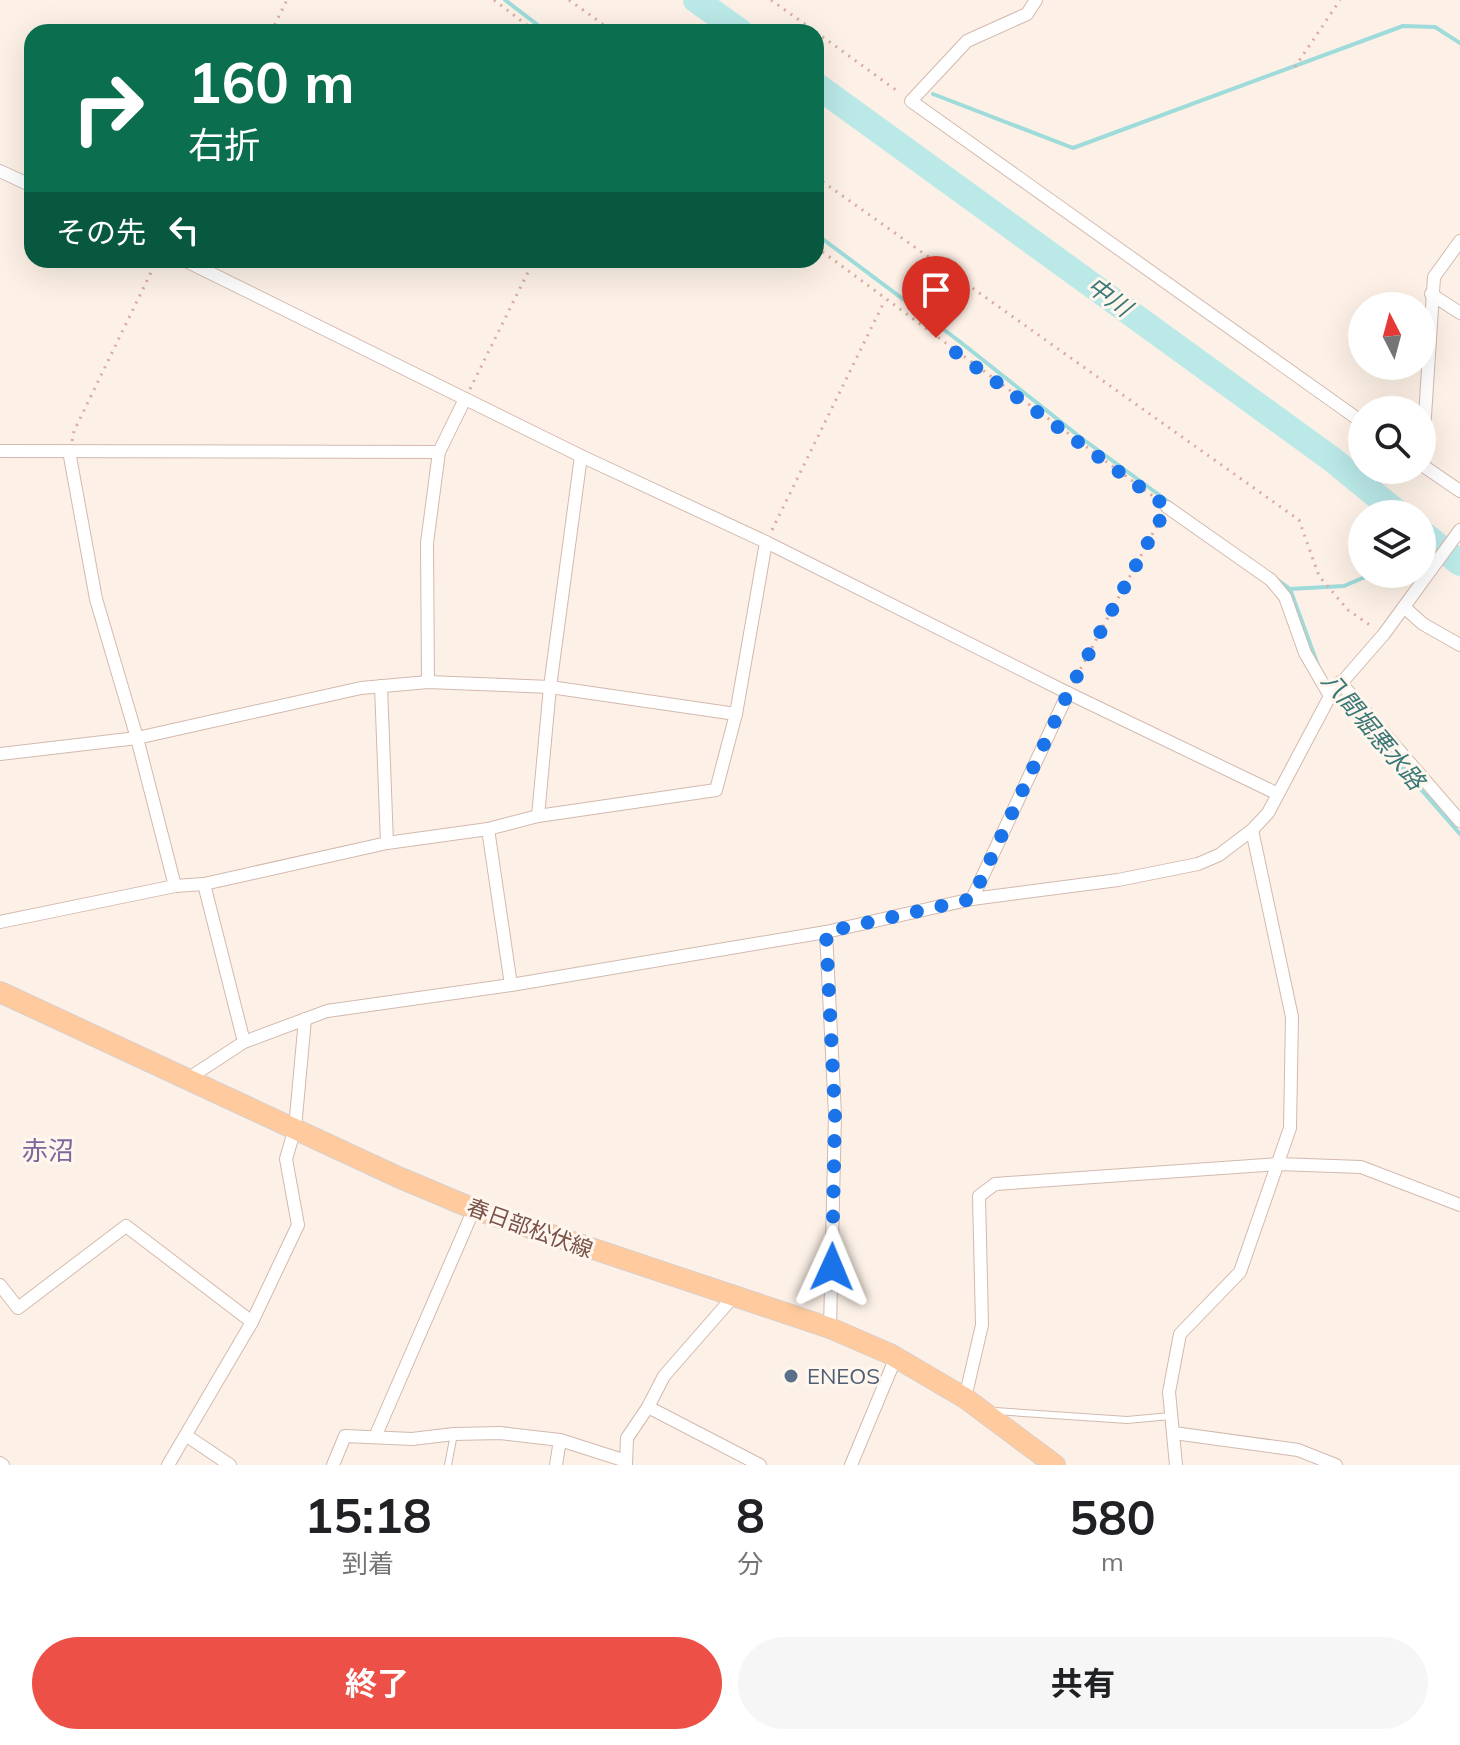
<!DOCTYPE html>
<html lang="ja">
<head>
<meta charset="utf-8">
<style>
	body { margin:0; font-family:Mulish,"Noto Sans JP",sans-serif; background:#f6f6f6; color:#202124; height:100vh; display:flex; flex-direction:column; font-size:30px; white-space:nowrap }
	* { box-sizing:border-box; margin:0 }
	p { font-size:26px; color:#757577 }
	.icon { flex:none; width:44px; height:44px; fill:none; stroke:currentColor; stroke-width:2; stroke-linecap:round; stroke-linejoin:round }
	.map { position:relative; height:1465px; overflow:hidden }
	.side { display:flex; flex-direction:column; background:#fff; flex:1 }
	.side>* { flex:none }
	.top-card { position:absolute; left:24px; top:24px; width:800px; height:244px; border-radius:24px; box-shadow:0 8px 32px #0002; background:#0b6e4f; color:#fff; overflow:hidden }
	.needle { width:52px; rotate:354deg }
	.tools { position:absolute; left:1348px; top:292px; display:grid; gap:16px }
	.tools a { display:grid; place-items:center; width:88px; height:88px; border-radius:50%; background:#fff; box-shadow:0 8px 32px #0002; font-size:40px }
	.pin { position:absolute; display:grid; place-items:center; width:68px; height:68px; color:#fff; margin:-82px -34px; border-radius:50% 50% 50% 0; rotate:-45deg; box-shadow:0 0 8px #0007 }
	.pin .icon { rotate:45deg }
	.me { position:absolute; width:88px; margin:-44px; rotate:1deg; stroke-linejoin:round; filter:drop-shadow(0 0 6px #0008) }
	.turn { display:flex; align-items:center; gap:28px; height:168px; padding:0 32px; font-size:36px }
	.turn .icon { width:104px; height:104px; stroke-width:2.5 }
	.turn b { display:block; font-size:56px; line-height:68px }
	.then { display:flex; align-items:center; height:76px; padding:0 32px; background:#0003; gap:16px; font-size:30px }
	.eta { display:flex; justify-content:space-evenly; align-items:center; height:136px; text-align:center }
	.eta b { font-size:48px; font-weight:700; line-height:56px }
	.action { display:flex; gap:16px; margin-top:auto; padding:16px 32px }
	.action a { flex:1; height:92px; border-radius:48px; background:#ed5046; color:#fff; font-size:32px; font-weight:700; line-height:92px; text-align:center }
	.action a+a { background:#f6f6f6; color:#202124 }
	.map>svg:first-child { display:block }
</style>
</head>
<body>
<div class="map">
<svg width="1460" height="1465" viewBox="0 0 1460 1465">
	<rect width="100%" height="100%" fill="#fdf1e7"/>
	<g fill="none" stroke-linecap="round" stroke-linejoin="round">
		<g stroke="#9fdbda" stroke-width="4">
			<path d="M505,0L547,32"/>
			<path d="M933,94L1073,148L1403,26L1435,27L1460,43"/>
			<path d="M816,234L959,341L1080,437L1173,505"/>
			<path d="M1422,553L1438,546"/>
			<path d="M1278,580L1290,589L1319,668"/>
			<path d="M1290,589L1344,586L1372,574"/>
			<path d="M1335,691L1460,834"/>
		</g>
		<g stroke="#bae9e8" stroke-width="26">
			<path d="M696,0L741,32"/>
			<path d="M816,85L1333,460L1399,514"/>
			<path d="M1422,533L1460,563"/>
		</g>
		<defs>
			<g id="service">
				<path d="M995,1411L1127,1420L1171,1416"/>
				<path d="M448,1465L454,1434"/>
			</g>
			<g id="minor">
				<path d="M1036,0L1027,14L967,41L911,101L1362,422"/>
				<path d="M0,171L32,186"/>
				<path d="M184,260L581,456L766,542L1068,693L1278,794"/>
				<path d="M1431,294L1460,313"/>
				<path d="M0,451L439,452"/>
				<path d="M69,451L96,599L137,738L175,886"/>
				<path d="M1422,462L1434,277L1460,241"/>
				<path d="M1422,465L1460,491"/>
				<path d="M1167,507L1271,580L1285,597L1305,653L1330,696"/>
				<path d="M1404,607L1423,624L1460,645"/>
				<path d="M428,682L427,543L439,452L465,399"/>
				<path d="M1340,682L1460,821"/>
				<path d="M381,686L387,843"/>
				<path d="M0,754L137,738L361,688L428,682L550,687L736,714"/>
				<path d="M538,816L550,687L581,456"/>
				<path d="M488,829L511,985"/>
				<path d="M204,884L244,1042"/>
				<path d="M972,899L1068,693"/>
				<path d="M0,922L175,886L204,884L387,843L488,829L538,816L716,790L736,714L766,542"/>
				<path d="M826,932L835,1115L830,1328"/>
				<path d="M189,1078L244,1042L327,1011L511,985L826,932L972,899L1118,880L1198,864L1219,855L1252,830L1268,813L1330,696L1384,634L1460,530"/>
				<path d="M0,1285L18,1308L126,1226L252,1322"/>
				<path d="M965,1398L982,1325L979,1196L995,1184L1278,1164L1361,1167L1460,1205"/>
				<path d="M648,1407L760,1465"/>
				<path d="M1174,1433L1298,1450L1336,1465"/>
				<path d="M187,1436L230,1465"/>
				<path d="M375,1437L474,1209"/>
				<path d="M0,1463L3,1465"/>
				<path d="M168,1465L252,1322L298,1225L286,1159L295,1128L305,1019"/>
				<path d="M333,1465L345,1436L412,1439L454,1434L500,1433L560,1440L626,1461"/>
				<path d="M556,1465L560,1440"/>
				<path d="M626,1465L627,1438L648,1407L664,1376L733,1297"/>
				<path d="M851,1465L896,1357"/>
				<path d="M1176,1465L1169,1392L1180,1334L1240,1272L1290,1128L1292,1017L1252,830"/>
			</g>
			<path id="primary" d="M0,992L398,1177L474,1209L830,1328L890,1354L965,1398L1055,1465"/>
		</defs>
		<use href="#service" stroke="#d3b9ae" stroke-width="8"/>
		<use href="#minor" stroke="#d3b9ae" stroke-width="14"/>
		<use href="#primary" stroke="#d9cfcc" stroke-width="22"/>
		<g stroke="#daac9f" stroke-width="3" stroke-dasharray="2 6" stroke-linecap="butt">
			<path d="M494,0L536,32"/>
			<path d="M569,0L614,32"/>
			<path d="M771,0L816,32"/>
			<path d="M271,32L287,0"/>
			<path d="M816,32L900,93"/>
			<path d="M1295,67L1340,0"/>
			<path d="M816,177L1299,520L1319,576L1348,610L1374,628"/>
			<path d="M816,247L1157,499"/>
			<path d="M470,389L534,260"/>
			<path d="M72,441L74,431L157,260"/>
			<path d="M772,530L885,300"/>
			<path d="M1073,683L1162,516"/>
		</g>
		<use href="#service" stroke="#fff" stroke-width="6"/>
		<use href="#minor" stroke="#fff" stroke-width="12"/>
		<use href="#primary" stroke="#ffca9d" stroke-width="20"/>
	</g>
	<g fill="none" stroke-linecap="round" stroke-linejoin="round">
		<path stroke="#1a73e8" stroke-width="14" stroke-dasharray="0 25.2" d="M832,1267L835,1115L826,932L972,899L1068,693L1167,507L936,338"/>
	</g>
	<circle fill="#5c6f8a" stroke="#fff6ee" stroke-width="3" cx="791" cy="1376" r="8"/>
	<g text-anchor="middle" stroke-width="6" stroke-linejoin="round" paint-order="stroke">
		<g font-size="22" fill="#795249" stroke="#fff6ee">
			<text transform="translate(530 1228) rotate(20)" y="8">春日部松伏線</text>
		</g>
		<g font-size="22" fill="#4e5e75" stroke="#fff6ee" text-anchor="start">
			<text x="807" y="1384">ENEOS</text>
		</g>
		<g font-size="24" font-style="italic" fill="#397877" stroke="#fff6ee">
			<text transform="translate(1109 297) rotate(36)" y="8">中川</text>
			<text transform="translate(1373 731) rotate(50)" y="8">八間堀悪水路</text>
		</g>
		<g font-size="26" fill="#80659c" stroke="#fff6ee">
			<text x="48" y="1160">赤沼</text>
		</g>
	</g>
</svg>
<div class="tools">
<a><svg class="needle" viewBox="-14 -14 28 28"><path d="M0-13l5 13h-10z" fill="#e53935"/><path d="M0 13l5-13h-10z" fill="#757577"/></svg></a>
<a><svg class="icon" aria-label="search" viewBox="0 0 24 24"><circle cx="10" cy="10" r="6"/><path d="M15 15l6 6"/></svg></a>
<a><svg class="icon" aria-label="layers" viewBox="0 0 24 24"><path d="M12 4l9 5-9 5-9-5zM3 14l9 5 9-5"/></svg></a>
</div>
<div class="pin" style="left:936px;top:338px;background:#d93025"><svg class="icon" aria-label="arrive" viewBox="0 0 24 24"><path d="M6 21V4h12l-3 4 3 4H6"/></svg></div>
<svg class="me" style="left:832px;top:1267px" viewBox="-20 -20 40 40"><path d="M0-17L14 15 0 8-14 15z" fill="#1a73e8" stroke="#fff" stroke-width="4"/></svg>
<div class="top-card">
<div class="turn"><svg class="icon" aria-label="right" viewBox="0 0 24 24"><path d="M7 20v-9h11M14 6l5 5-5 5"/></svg><div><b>160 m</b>右折</div></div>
<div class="then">その先<svg class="icon" aria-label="left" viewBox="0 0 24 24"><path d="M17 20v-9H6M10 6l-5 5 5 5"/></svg></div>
</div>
</div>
<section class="side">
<div class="eta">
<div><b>15:18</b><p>到着</p></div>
<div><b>8</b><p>分</p></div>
<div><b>580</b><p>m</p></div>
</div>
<div class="action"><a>終了</a><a>共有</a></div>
</section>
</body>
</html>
